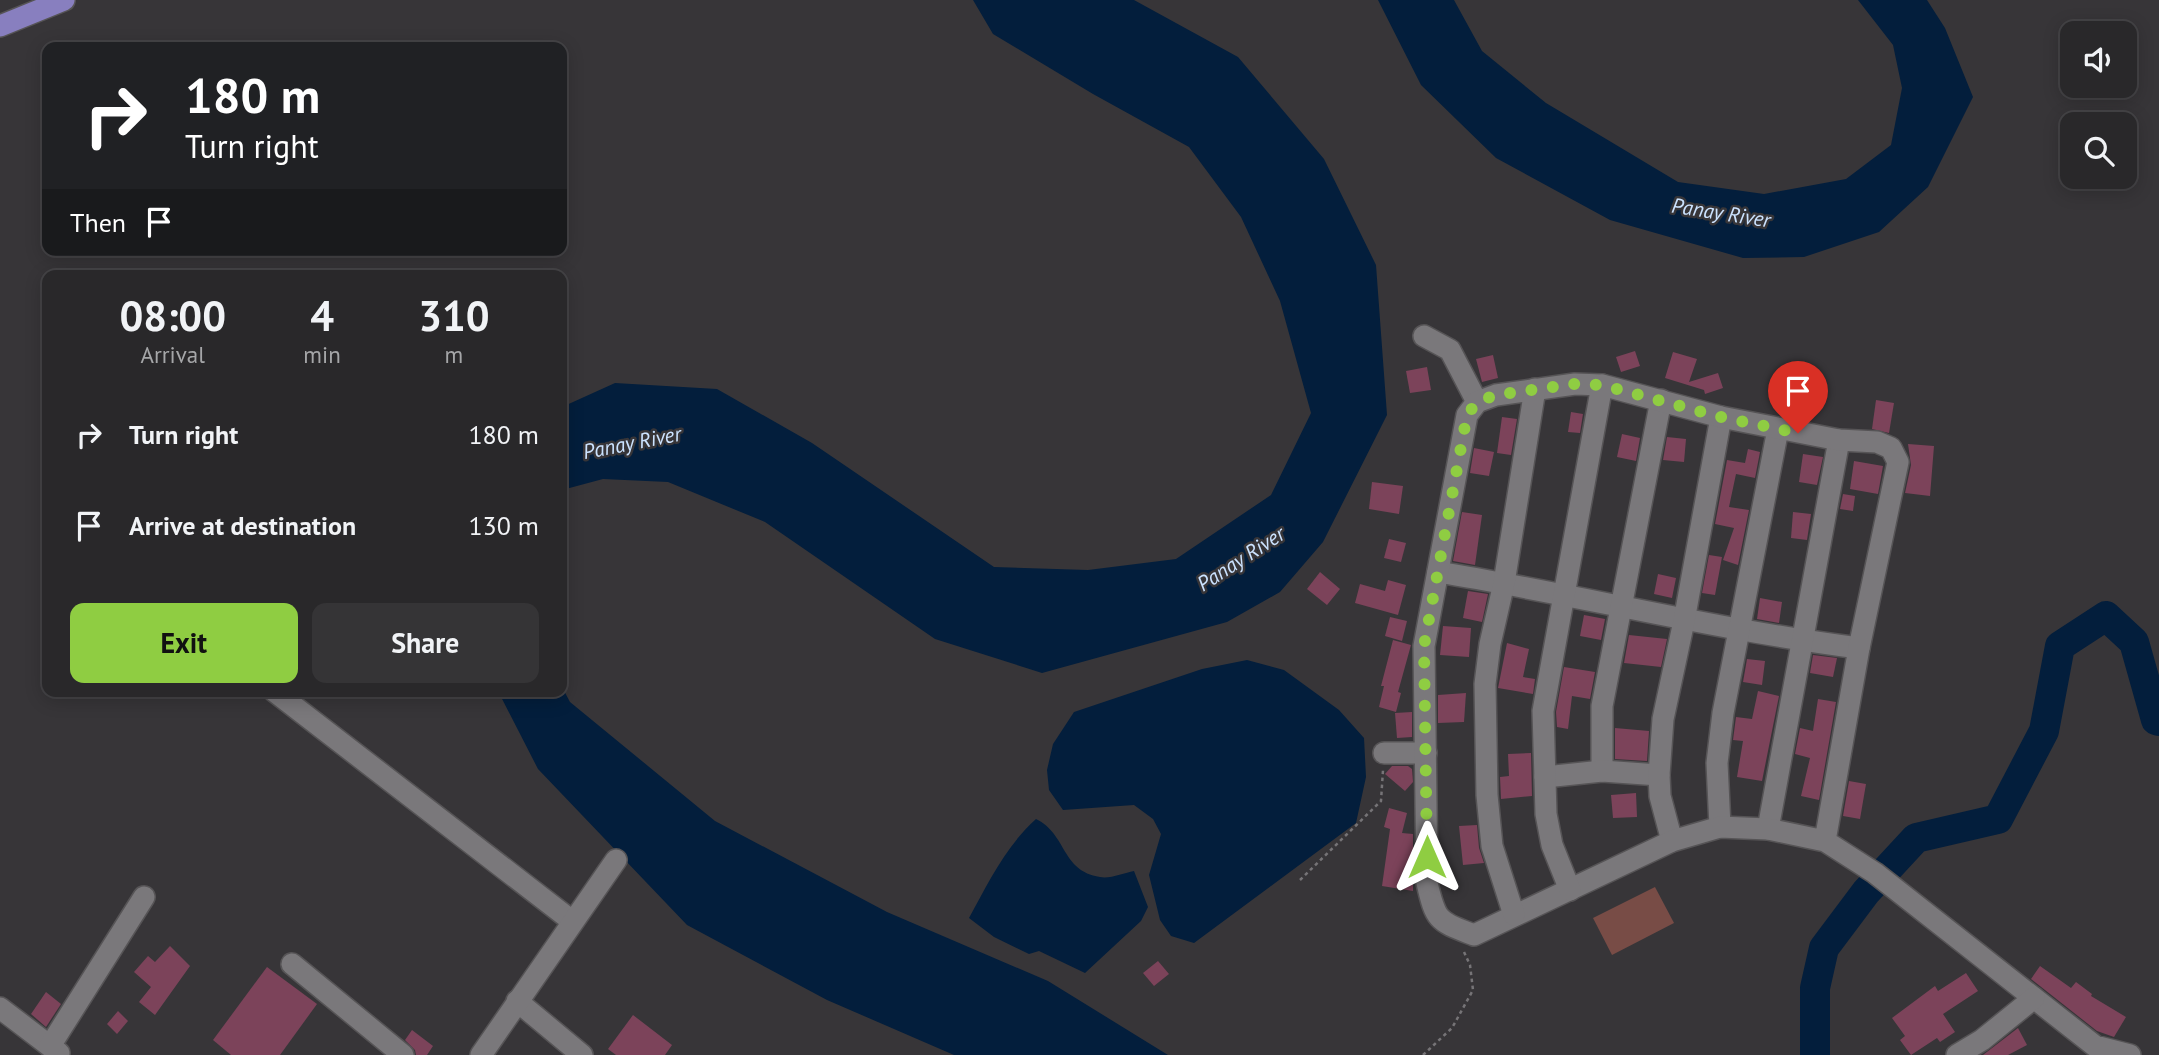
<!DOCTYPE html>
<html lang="en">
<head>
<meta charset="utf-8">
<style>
	body { margin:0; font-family:"PT Sans",sans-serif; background:#353436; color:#f1f3f6; height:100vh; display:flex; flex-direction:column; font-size:26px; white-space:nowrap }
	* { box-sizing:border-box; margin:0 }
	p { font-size:23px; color:#a5a6a8 }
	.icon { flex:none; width:38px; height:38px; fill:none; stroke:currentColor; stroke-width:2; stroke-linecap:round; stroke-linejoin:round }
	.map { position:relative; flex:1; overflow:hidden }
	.drawer { position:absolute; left:42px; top:270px; width:525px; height:427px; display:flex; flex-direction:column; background:#29282a; border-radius:14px; box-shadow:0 4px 18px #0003,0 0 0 2px #454447 }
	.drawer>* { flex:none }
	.top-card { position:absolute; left:42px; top:42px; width:525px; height:214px; border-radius:14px; box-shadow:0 4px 18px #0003,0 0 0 2px #454447; background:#202124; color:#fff; overflow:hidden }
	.fabs { position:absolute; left:2060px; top:21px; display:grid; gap:14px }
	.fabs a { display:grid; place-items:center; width:77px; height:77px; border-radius:14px; background:#29282a; box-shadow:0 4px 18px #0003,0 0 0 2px #454447; font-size:35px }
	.pin { position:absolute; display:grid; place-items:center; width:60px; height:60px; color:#fff; margin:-72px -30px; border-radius:50% 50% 50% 0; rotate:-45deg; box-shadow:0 0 7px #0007 }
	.pin .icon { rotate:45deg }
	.me { position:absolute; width:77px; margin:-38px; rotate:0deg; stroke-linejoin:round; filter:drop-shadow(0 0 5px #0008) }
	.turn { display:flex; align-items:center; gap:24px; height:147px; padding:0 28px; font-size:32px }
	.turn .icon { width:91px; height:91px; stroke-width:2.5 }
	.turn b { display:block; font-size:49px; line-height:60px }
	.then { display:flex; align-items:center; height:66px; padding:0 28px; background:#0003; gap:14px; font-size:26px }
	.eta { display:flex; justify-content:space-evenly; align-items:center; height:119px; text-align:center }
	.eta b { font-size:42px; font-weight:600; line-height:49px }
	.button { display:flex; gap:14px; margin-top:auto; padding:14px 28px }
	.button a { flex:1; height:80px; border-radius:14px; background:#8fcd42; color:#111; font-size:28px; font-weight:600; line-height:80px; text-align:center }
	.button a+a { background:#353436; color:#f1f3f6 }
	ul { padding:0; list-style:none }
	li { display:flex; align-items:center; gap:21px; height:91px; padding:0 28px }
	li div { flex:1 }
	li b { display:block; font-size:26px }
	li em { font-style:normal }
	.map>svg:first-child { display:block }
</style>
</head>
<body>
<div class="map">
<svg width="2159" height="1055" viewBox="0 0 2159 1055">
	<rect width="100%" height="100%" fill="#373538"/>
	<path fill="#784c46" d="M1655,887L1674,923L1612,955L1593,918Z"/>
	<g fill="#031e3c">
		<path d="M973,0H1134L1238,57L1324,159L1376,265L1387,415L1323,542L1280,592L1227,622L1042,673L935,639L765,522L668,482L603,479L562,490V407L615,383L717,389L812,443L994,567L1088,570L1176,559L1271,495L1311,413L1280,301L1241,217L1189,147L1093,94L993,34Z"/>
		<path d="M1378,0H1454L1482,51L1546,103L1678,182L1764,194L1846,179L1891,145L1902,88L1893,45L1858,0H1927L1945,28L1973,97L1928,187L1879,232L1804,257L1743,258L1610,220L1496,158L1421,85Z"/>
		<path d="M1247,660L1284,670L1339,710L1364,738L1366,777L1356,823L1194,943L1171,936L1160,920L1149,875L1161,834L1153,819L1134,805L1063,810L1049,790L1047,770L1053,744L1074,712L1202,669Z"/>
		<path d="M562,687L570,702L715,821L887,912L1048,981L1168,1055H954L827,1000L687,925L538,769L498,691H562Z"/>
		<path d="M1036,819C1067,834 1061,871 1100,877C1110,879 1124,873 1134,871L1148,907L1141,921L1085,973L1039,951L1029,954L994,937L969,918C988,883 1006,846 1036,819Z"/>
	</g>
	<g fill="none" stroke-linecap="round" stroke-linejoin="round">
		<path stroke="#031e3c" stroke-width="30" d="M1815,1055V988L1824,948L1866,892L1916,838L1998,819L2044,731L2060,646L2106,616L2134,642L2156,720L2159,721"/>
	</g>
	<g fill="#7c435a">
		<path d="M1635,351L1640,366L1621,372L1616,357Z"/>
		<path d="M1673,352L1697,359L1689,382L1718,373L1723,388L1705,394L1704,390L1665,378Z"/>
		<path d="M1493,355L1498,378L1482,382L1476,359Z"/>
		<path d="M1427,367L1431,390L1410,393L1406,371Z"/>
		<path d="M1782,382L1813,389L1807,417L1776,409Z"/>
		<path d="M1876,400L1894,403L1889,433L1872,429Z"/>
		<path d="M1571,412L1583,414L1580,433L1568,432Z"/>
		<path d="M1502,417L1517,419L1511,455L1497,453Z"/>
		<path d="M1622,434L1640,438L1636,461L1617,457Z"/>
		<path d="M1667,437L1686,439L1684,462L1663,460Z"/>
		<path d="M1908,444L1934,446L1930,496L1905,493L1911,465Z"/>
		<path d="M1474,448L1494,452L1489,476L1470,473Z"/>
		<path d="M1748,449L1760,452L1755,478L1736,474L1729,507L1749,510L1738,565L1723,560L1734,528L1715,524L1727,460L1745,463Z"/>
		<path d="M1803,454L1823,457L1817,485L1799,482Z"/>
		<path d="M1854,461L1883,466L1878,494L1850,489Z"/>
		<path d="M1372,482L1403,486L1399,514L1369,509Z"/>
		<path d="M1843,494L1855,496L1853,511L1840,509Z"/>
		<path d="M1462,512L1482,515L1475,565L1453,561Z"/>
		<path d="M1793,512L1811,514L1807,540L1791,538Z"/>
		<path d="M1389,539L1406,543L1401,562L1384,558Z"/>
		<path d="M1709,555L1722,557L1715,595L1702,593Z"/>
		<path d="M1320,572L1340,589L1327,605L1307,589Z"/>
		<path d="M1658,574L1676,578L1672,598L1654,594Z"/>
		<path d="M1388,580L1406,585L1398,615L1355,603L1360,584L1385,591Z"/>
		<path d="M1468,591L1488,594L1482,622L1463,618Z"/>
		<path d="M1760,598L1782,602L1779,623L1757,619Z"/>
		<path d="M1584,615L1605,619L1601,640L1580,636Z"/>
		<path d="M1390,617L1407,621L1402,641L1385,636Z"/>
		<path d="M1443,626L1471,628L1469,657L1440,655Z"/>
		<path d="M1629,635L1667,639L1661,667L1624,663Z"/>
		<path d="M1393,640L1411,645L1398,692L1401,693L1396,712L1379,707L1384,686H1381Z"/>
		<path d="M1507,643L1529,649L1523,677L1535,679L1533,694L1498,688Z"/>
		<path d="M1813,655L1837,658L1833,677L1810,673Z"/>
		<path d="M1747,659L1765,661L1762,685L1743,682Z"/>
		<path d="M1564,667L1595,672L1590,699L1572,696L1568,729L1557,727L1556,712Z"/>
		<path d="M1758,691L1779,696L1762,781L1737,777L1743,741L1733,740L1736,717L1752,719Z"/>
		<path d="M1466,693L1464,722L1438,723V695Z"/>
		<path d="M1818,699L1836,702L1819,800L1801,796L1810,758L1795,754L1800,728L1813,731Z"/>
		<path d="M1412,712V737L1397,738L1395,713Z"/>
		<path d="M1615,728L1649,731L1647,761L1615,759Z"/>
		<path d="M1531,753L1532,796L1501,799L1500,777L1509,776L1508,754Z"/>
		<path d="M1392,766H1408L1412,769L1413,782L1405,791L1385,774Z"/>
		<path d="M1849,781L1866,784L1860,819L1843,816Z"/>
		<path d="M1636,793L1637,817L1613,818L1611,795Z"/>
		<path d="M1389,808L1407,813L1402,833L1413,834V891L1382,886L1390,829L1384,827Z"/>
		<path d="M1477,825L1479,848L1484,863L1463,865L1459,826Z"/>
		<path d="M170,946L190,966L155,1015L139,1002L151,987L134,972L148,956L155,962Z"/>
		<path d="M1158,961L1169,974L1154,986L1143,973Z"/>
		<path d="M2040,966L2071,988L2076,982L2092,994L2091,996L2126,1017L2114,1037L2097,1031L2031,979Z"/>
		<path d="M267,967L317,1004L280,1055H231L213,1040Z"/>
		<path d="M1966,973L1978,991L1943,1014L1955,1032L1940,1042L1937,1038L1911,1055L1900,1040L1905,1036L1892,1018L1935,986L1938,991Z"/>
		<path d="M46,992L61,1004L46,1027L31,1014Z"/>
		<path d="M118,1011L128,1021L117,1034L107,1024Z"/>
		<path d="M633,1015L672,1045L665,1055H616L608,1049Z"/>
		<path d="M2018,1028L2027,1045L2008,1055H1983Z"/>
		<path d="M412,1030L433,1046L427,1055H416L415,1050L405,1040Z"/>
	</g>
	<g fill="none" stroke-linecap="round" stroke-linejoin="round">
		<defs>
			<g id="minor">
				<path d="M1424,336L1450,350L1477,402"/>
				<path d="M1438,572C1579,595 1717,630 1859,648"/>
				<path d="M274,691L572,921"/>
				<path d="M1384,753H1426"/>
				<path d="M1602,771V706L1661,400"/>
				<path d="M1545,777L1602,771L1659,775"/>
				<path d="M1720,827L1717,763L1723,713L1778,429"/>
				<path d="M1768,829L1839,440"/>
				<path d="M1672,841L1660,796L1659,775L1663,719L1684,621L1721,417"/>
				<path d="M1825,841L1859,648L1898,462L1891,448L1877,442L1839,440L1721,417L1602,385L1575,384L1496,395L1477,402L1467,415L1424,646L1427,883C1436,922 1438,921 1474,935L1672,841L1720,827L1768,829L1825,841L1875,873L2095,1046L2130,1055"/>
				<path d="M1570,890L1552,845L1546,814L1543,711L1602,385"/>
				<path d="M1514,915L1492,846L1487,795L1485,684L1490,644L1504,583L1535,389"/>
				<path d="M292,964L403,1055"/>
				<path d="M517,1001L582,1055"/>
				<path d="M0,1008L59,1053"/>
				<path d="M50,1046L144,897"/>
				<path d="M481,1055L616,860"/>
				<path d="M1957,1055L1982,1040L2034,998"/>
			</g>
			<path id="major" d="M0,26L64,0"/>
		</defs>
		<use href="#minor" stroke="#565456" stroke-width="24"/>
		<use href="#major" stroke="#565456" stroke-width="24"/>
		<g stroke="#767477" stroke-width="2.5" stroke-dasharray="3.5 3.5" stroke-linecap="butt">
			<path d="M1300,880L1381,801L1383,770"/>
			<path d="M1423,1055L1452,1028L1473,990L1470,965L1464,952"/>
		</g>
		<use href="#minor" stroke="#7a787b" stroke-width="21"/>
		<use href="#major" stroke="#887fbf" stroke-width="21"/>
	</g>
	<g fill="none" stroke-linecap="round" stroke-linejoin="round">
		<path stroke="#8fcd42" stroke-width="12" stroke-dasharray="0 21.6" d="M1427,857L1424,646L1467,415L1477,402L1496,395L1575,384L1602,385L1721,417L1798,433"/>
	</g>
	<g text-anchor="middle" stroke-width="5" stroke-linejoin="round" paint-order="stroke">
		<g font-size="21" font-style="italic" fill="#cce3ff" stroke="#373538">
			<text transform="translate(1721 213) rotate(9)" y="7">Panay River</text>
			<text transform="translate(632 443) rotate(-11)" y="7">Panay River</text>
			<text transform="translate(1241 559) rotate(-33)" y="7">Panay River</text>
		</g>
	</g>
</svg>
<div class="fabs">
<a><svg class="icon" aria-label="sound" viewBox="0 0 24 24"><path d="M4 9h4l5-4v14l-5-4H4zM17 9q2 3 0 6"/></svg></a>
<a><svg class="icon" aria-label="search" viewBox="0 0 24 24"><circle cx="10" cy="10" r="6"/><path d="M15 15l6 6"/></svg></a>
</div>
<div class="pin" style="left:1798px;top:433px;background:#d93025"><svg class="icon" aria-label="arrive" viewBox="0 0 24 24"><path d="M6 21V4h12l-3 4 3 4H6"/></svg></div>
<svg class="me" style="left:1427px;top:857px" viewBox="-20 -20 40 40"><path d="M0-17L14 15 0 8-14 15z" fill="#8fcd42" stroke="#fff" stroke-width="4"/></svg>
<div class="top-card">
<div class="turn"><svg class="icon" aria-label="right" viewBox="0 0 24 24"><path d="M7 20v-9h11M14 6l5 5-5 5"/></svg><div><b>180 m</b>Turn right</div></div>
<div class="then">Then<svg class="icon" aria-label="arrive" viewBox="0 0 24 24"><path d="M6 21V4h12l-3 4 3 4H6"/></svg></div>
</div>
<section class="drawer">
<div class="eta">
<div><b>08:00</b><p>Arrival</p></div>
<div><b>4</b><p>min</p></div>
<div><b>310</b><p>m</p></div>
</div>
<ul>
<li><svg class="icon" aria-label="right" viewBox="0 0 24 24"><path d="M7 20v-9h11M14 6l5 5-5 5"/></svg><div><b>Turn right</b></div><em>180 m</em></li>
<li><svg class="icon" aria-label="arrive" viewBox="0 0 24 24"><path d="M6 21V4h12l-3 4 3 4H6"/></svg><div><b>Arrive at destination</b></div><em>130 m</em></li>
</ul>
<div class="button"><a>Exit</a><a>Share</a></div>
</section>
</div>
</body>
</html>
